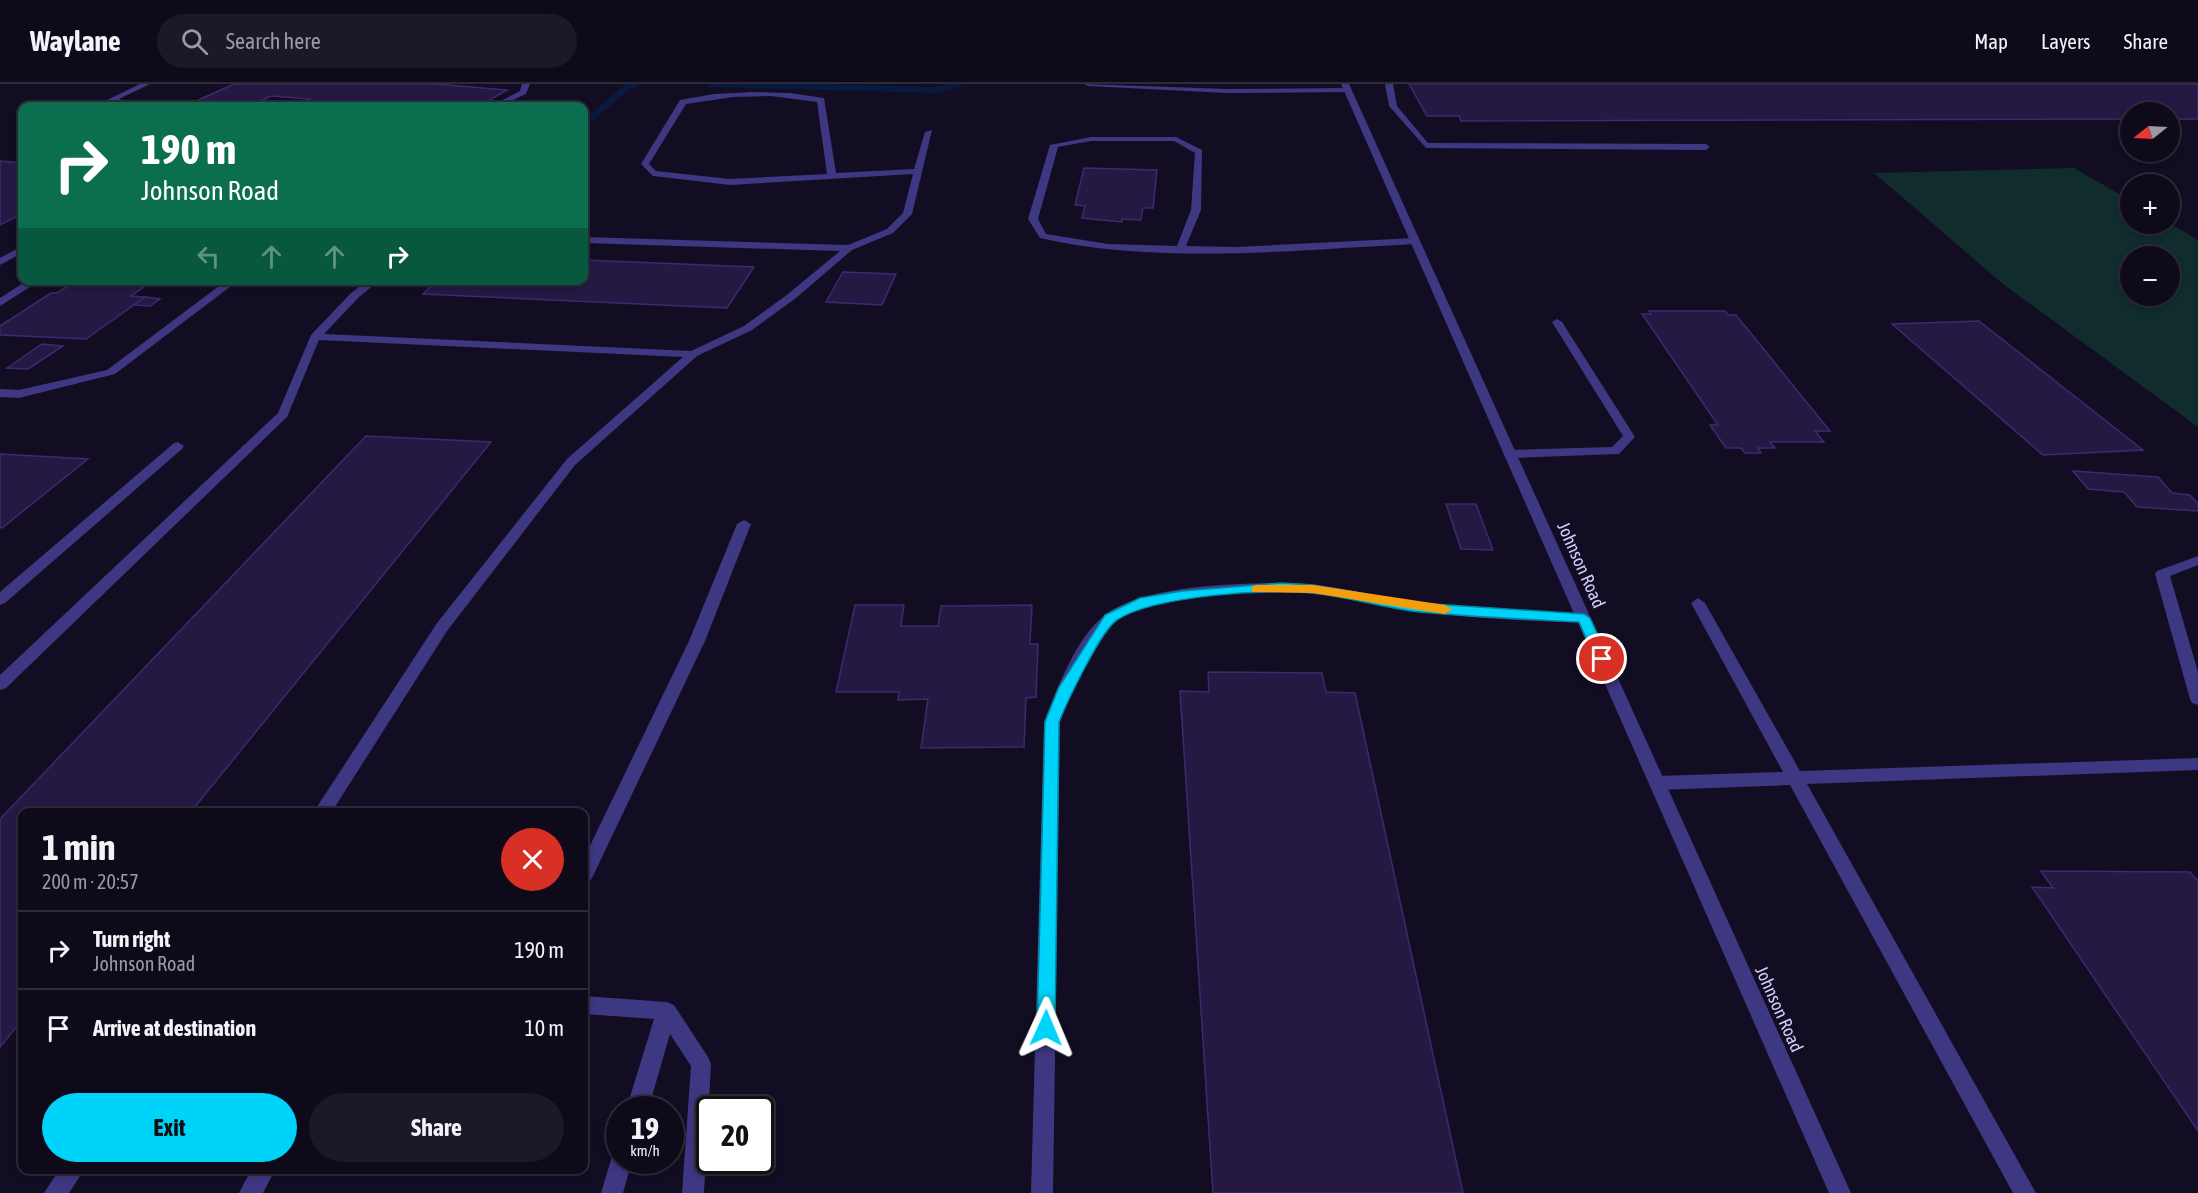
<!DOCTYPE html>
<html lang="en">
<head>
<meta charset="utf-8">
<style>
	body { margin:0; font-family:"Asap Condensed",sans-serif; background:#1c1827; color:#f1f3f6; height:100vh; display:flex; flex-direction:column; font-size:22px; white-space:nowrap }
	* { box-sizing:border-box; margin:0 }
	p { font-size:20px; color:#9b9aa2 }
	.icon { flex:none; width:33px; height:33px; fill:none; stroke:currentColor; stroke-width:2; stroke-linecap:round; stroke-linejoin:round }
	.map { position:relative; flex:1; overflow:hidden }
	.side { position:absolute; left:18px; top:724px; width:570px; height:366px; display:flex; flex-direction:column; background:#0e0a1a; border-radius:12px; box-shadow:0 3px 9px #0003,0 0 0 2px #2e2b39 }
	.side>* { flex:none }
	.guide { position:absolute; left:18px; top:18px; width:570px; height:183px; border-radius:12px; box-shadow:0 3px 9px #0003,0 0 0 2px #2e2b39; background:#0b6e4f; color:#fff; overflow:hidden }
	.needle { width:39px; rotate:252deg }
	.tools { position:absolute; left:2120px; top:18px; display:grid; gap:12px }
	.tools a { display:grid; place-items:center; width:60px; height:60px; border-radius:50%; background:#0e0a1a; box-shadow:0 3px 9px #0003,0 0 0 2px #2e2b39; font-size:30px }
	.speed { position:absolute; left:606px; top:1012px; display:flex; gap:12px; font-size:30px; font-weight:700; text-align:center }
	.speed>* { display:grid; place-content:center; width:78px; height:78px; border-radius:50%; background:#0e0a1a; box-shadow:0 3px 9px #0003,0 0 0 2px #2e2b39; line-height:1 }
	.speed small { font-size:15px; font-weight:400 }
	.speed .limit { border:3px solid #111; border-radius:9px; background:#fff; color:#111 }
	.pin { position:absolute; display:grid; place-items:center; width:51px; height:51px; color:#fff; margin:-26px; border:3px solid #fff; border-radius:50%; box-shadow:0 2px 6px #0007 }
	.me { position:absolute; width:66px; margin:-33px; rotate:1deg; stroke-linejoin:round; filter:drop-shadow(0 0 4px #0008) }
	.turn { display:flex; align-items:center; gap:21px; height:126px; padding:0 24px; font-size:27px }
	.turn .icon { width:78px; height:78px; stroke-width:2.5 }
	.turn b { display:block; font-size:42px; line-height:51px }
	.lanes { display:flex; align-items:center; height:57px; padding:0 24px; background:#0003; justify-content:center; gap:30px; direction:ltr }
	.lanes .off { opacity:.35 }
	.round { display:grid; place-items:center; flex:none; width:63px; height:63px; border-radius:32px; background:#1c1827 }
	.head { display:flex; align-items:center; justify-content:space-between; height:102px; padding:0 24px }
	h1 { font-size:36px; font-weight:700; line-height:45px }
	.cta { display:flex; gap:12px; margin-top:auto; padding:12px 24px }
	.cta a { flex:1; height:69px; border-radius:36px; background:#00d3f9; color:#111; font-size:24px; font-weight:700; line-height:69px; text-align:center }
	.cta a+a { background:#1c1827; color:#f1f3f6 }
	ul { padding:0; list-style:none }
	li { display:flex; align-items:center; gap:18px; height:78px; padding:0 24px; border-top:2px solid #2e2b39 }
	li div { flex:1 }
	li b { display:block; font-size:22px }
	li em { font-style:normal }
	header { display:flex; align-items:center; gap:36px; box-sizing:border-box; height:84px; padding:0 30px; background:#0e0a1a; border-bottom:2px solid #2e2b39 }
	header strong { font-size:28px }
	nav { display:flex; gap:33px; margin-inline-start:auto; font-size:21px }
	.search { width:420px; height:54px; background:#1c1827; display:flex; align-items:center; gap:15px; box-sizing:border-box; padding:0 21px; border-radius:33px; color:#9b9aa2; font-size:22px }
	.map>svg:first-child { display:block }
</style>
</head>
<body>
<header>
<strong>Waylane</strong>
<div class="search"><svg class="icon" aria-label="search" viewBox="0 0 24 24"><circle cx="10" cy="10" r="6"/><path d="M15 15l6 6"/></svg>Search here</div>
<nav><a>Map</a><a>Layers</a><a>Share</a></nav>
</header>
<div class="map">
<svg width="2198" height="1109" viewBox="0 0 2198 1109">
	<rect width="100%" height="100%" fill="#120d22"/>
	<path fill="#102c2c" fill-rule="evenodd" d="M2074,84L2130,116V140L2169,139L2198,156V343L2003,200L1874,89ZM2130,172H2169V212H2130Z"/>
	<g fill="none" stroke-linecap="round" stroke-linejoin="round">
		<g stroke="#081a40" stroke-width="6">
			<path d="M711,0L936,6L959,0"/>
			<path d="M584,40L628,2L637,0"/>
		</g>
	</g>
	<g fill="#241943" stroke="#3c2a70" stroke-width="1.5">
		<path d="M234,0H436L507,6L479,22H392L346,19L338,22H325L299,20L309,15L271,12L250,22L207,20L192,22L200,19L194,18Z"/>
		<path d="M1409,0H2198V35H2169V28H2130V35L1461,37L1459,32H1427Z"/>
		<path d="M0,77L22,79V130L0,141Z"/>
		<path d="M1084,84L1157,86L1153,124H1143L1141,136L1122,135V138L1082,134L1085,122L1075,121Z"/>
		<path d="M584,176L754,183L727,224L423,210L437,196H584Z"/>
		<path d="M843,188L896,190L882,221L826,218Z"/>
		<path d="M77,196H154L131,212L145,213L86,255L0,251V242L51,209H57Z"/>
		<path d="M145,213L160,215L150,222L134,221Z"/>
		<path d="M1649,227H1725L1728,231H1736L1830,347H1815L1824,358H1770L1775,364H1758L1761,369H1745L1741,364H1726L1710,341H1718L1642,230H1651Z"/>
		<path d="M1979,237L2143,366L2043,371L1892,240Z"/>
		<path d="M42,260L63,262L28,285L7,284Z"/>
		<path d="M366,352L491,358L190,729H22V936L0,963V735Z"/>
		<path d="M0,370L88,375L2,444L0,443Z"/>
		<path d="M2073,387L2158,393L2172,409L2190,411L2198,420V427L2137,423L2124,408L2088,405Z"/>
		<path d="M1446,420H1476L1493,466L1461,465Z"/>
		<path d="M855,521H904L901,542H938L941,522L1032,521L1030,560H1038L1036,613L1026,614L1024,663L921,664L928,615L898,616L899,608H836Z"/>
		<path d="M1208,588L1322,589L1326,608L1355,609L1463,1109H1213L1180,607L1209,608Z"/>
		<path d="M2041,787L2190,788L2198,797V1047L2032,803L2053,804Z"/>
	</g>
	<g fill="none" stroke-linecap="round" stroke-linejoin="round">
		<g fill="#3e3782" fill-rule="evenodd">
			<path d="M140,0H150L119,15L143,22H130L107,16Z"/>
			<path d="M522,0H530L526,10L500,22H491L520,7Z"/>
			<path d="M1084,0L1227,5L1348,4L1352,6L1348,8L1227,9L1088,2Z"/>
			<path d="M1385,0H1393L1397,22L1428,59L1706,60L1710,63L1706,66L1426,64L1389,22Z"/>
			<path d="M752,8L790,9L824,14L836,89L914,85L925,48L932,46L912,130L893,149L852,166L796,214L752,246L697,272L575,381L447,547L331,729H313L437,539L567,375L683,273L319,256L287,333L6,604L0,606V591L278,329L311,251L351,209L368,196H380L359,213L324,250L691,267L744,242L788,210L840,167L584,159V153L848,161L887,145L903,129L913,90L730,101L653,92L641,80L680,16L714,10ZM771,12L817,18L827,90L730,95L656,87L649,80L686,20L733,13Z"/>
			<path d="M1091,53H1176L1202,66L1201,126L1186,162L1236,163L1415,154L1420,157L1415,160C1295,166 1157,181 1040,154L1028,135L1050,61ZM1091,57H1174L1195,69L1191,126L1177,162L1108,160L1046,150L1038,135L1058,63Z"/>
			<path d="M28,196H41L0,222V214Z"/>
			<path d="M227,196H239L115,290L19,314L0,313V305L19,306L107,286Z"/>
			<path d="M1557,235L1562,238L1635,353L1619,370L1510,374L1504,370L1510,366L1612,363L1623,352L1552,238Z"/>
			<path d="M178,358L184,362L182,365L5,519L0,521V508L174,359Z"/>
			<path d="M744,436L751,440L705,557L593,792L590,797L584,799V774L689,557L737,440Z"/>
			<path d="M2198,472V481L2170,492L2198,588V621L2192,619L2190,615L2155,490L2157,487Z"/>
			<path d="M1294,499C1333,501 1370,511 1408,517C1467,525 1525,527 1584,529L1591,534L1584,539C1536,537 1487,535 1439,530C1397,525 1356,514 1313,510C1269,505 1147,509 1114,539C1087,563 1073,605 1060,638L1053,1109H1031L1044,638C1057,605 1076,553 1105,531C1145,500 1244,499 1294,499Z"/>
			<path d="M1698,514L1705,519L1800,687L2198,674V686L1807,700L2036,1109H2013L1790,701L1657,706L1651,704L1649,699L1651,694L1657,692L1783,688L1691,519Z"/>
			<path d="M584,912L667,918L674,921L708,973L711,980L704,1109H682L691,982L670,950L648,1026H626L654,935L584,930Z"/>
			<path d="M620,1067V1077H632L623,1109H601L613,1069Z"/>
			<path d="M59,1086H84L69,1109H44Z"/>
			<path d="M251,1086H275L263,1109H239Z"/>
		</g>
		<g fill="#3e3782" fill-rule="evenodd">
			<path d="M1341,0H1349L1851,1109H1829Z"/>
			<path d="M22,162V169L0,181V174Z"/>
		</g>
	</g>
	<path fill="#00d3f9" stroke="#0089a2" stroke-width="1.5" d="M1281,499L1313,501L1418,519L1584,530L1590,534L1609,575L1607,579H1597L1579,538C1526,535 1473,533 1420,528C1384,524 1349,513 1313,509C1269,504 1152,512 1117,536C1101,546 1067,618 1059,638L1055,944L1052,950L1046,953L1039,950L1037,944L1045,638L1059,603L1105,531L1140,514L1182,507Z"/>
	<path fill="#f59e0b" d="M1257,501H1313L1445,521L1452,525L1445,530L1313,509L1252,508V502Z"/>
	<g text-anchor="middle" stroke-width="6" stroke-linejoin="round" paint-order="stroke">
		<g font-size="18" fill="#d6ceff" stroke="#120d22">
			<text transform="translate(1581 481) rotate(66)" y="6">Johnson Road</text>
			<text transform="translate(1779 925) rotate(66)" y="6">Johnson Road</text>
		</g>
	</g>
</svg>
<div class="tools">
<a><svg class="needle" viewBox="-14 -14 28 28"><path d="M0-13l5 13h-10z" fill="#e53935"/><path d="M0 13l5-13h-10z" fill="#9b9aa2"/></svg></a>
<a>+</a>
<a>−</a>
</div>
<div class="speed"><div>19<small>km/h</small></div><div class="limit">20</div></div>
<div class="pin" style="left:1602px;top:575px;background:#d93025"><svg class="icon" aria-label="arrive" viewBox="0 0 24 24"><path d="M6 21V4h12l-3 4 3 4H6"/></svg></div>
<svg class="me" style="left:1046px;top:944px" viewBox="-20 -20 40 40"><path d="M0-17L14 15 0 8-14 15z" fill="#00d3f9" stroke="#fff" stroke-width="4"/></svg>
<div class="guide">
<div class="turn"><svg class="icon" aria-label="right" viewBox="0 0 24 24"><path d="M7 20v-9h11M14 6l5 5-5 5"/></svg><div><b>190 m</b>Johnson Road</div></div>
<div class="lanes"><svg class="icon off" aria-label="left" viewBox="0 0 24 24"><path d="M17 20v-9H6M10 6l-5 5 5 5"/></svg><svg class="icon off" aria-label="ahead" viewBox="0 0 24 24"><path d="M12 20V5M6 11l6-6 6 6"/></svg><svg class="icon off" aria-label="ahead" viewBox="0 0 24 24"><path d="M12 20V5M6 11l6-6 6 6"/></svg><svg class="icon" aria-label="right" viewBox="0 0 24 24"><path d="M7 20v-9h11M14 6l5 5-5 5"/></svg></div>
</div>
<section class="side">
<div class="head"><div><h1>1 min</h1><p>200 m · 20:57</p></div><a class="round" style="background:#d93025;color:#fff"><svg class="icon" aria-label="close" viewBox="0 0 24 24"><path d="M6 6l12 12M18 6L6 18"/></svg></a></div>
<ul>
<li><svg class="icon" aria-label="right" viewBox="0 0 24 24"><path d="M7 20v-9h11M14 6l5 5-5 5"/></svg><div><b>Turn right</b><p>Johnson Road</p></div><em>190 m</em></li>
<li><svg class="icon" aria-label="arrive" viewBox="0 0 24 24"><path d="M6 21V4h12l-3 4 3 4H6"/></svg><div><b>Arrive at destination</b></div><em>10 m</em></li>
</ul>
<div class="cta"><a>Exit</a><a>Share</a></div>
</section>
</div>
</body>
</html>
